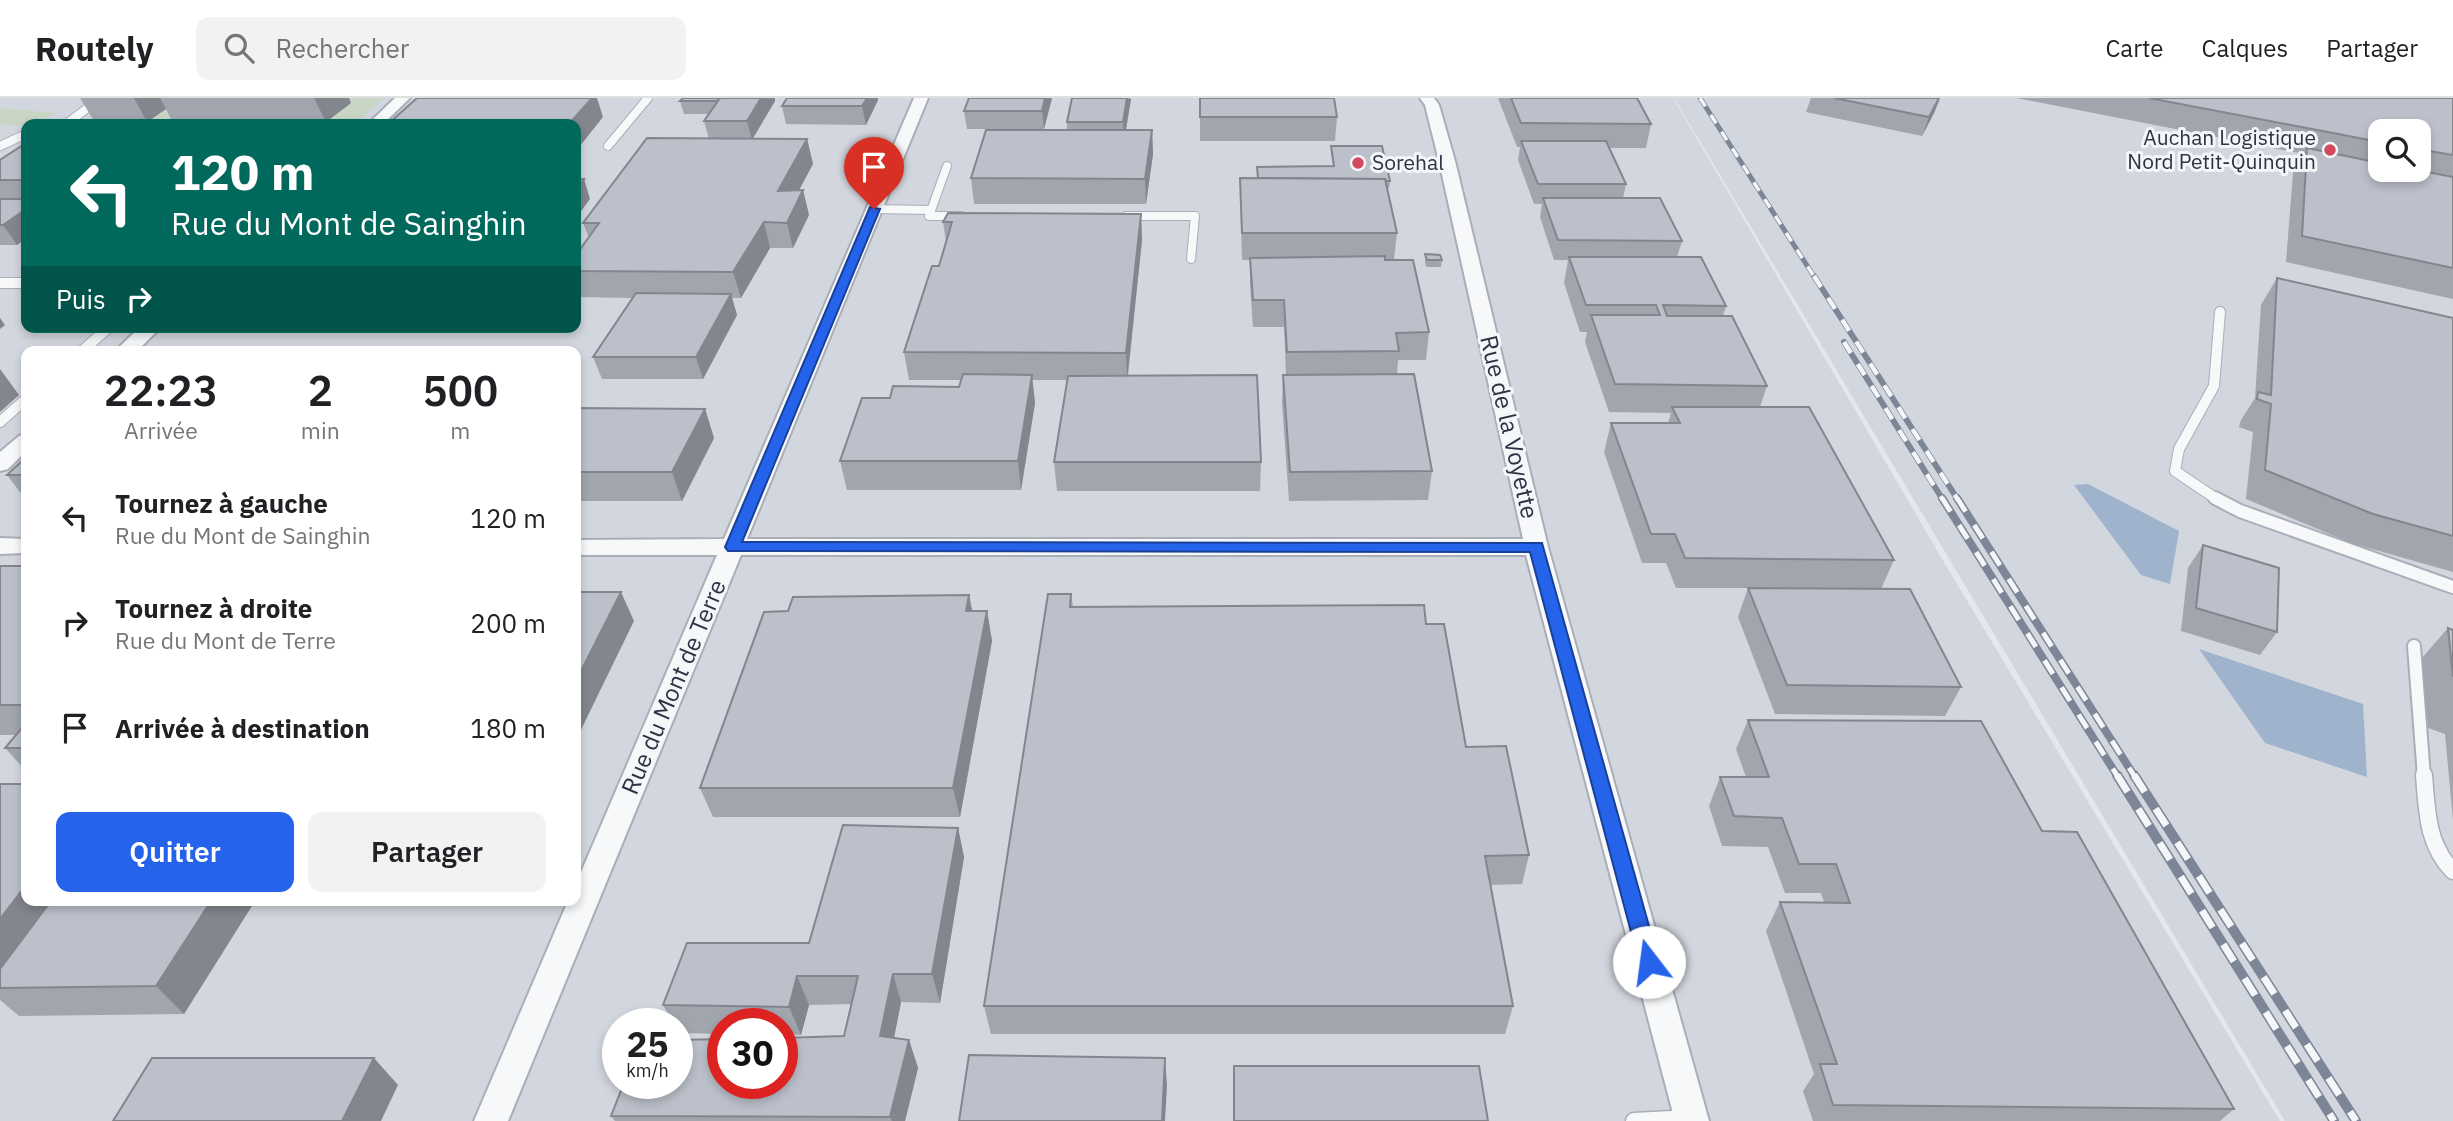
<!DOCTYPE html>
<html lang="fr">
<head>
<meta charset="utf-8">
<style>
	body { margin:0; font-family:"IBM Plex Sans",sans-serif; background:#f2f2f2; color:#202124; height:100vh; display:flex; flex-direction:column; font-size:26px; white-space:nowrap }
	* { box-sizing:border-box; margin:0 }
	p { font-size:23px; color:#757577 }
	.icon { flex:none; width:38px; height:38px; fill:none; stroke:currentColor; stroke-width:2; stroke-linecap:round; stroke-linejoin:round }
	.map { position:relative; flex:1; overflow:hidden }
	.sheet { position:absolute; left:21px; top:248px; width:560px; height:560px; display:flex; flex-direction:column; background:#fff; border-radius:14px; box-shadow:0 4px 10px #0003 }
	.sheet>* { flex:none }
	.top-card { position:absolute; left:21px; top:21px; width:560px; height:214px; border-radius:14px; box-shadow:0 4px 10px #0003; background:#00695c; color:#fff; overflow:hidden }
	.fabs { position:absolute; left:2368px; top:21px; display:grid; gap:14px }
	.fabs a { display:grid; place-items:center; width:63px; height:63px; border-radius:14px; background:#fff; box-shadow:0 4px 10px #0003; font-size:35px }
	.speed { position:absolute; left:602px; top:910px; display:flex; gap:14px; font-size:35px; font-weight:700; text-align:center }
	.speed>* { display:grid; place-content:center; width:91px; height:91px; border-radius:50%; background:#fff; box-shadow:0 4px 10px #0003; line-height:1 }
	.speed small { font-size:18px; font-weight:400 }
	.speed .limit { border:10px solid #d22; background:#fff; color:#111 }
	.pin { position:absolute; display:grid; place-items:center; width:60px; height:60px; color:#fff; margin:-72px -30px; border-radius:50% 50% 50% 0; rotate:-45deg; box-shadow:0 0 7px #0007 }
	.pin .icon { rotate:45deg }
	.me { position:absolute; width:77px; margin:-38px; rotate:345deg; stroke-linejoin:round; filter:drop-shadow(0 0 5px #0008) }
	.turn { display:flex; align-items:center; gap:24px; height:147px; padding:0 35px; font-size:32px }
	.turn .icon { width:91px; height:91px; stroke-width:2.5 }
	.turn b { display:block; font-size:49px; line-height:60px }
	.then { display:flex; align-items:center; height:66px; padding:0 35px; background:#0003; gap:14px; font-size:26px }
	.eta { display:flex; justify-content:space-evenly; align-items:center; height:119px; text-align:center }
	.eta b { font-size:42px; font-weight:600; line-height:49px }
	.primary-button { display:flex; gap:14px; margin-top:auto; padding:14px 35px }
	.primary-button a { flex:1; height:80px; border-radius:14px; background:#2563eb; color:#fff; font-size:28px; font-weight:600; line-height:80px; text-align:center }
	.primary-button a+a { background:#f2f2f2; color:#202124 }
	ul { padding:0; list-style:none }
	li { display:flex; align-items:center; gap:21px; height:105px; padding:0 35px }
	li div { flex:1 }
	li b { display:block; font-size:26px }
	li em { font-style:normal }
	header { display:flex; align-items:center; gap:42px; box-sizing:border-box; height:98px; padding:0 35px; background:#fff; border-bottom:2px solid #e0e0e0 }
	header strong { font-size:33px }
	nav { display:flex; gap:38px; margin-inline-start:auto; font-size:24px }
	.search { width:490px; height:63px; background:#f2f2f2; display:flex; align-items:center; gap:18px; box-sizing:border-box; padding:0 24px; border-radius:14px; color:#757577; font-size:26px }
	.map>svg:first-child { display:block }
</style>
</head>
<body>
<header>
<strong>Routely</strong>
<div class="search"><svg class="icon" aria-label="search" viewBox="0 0 24 24"><circle cx="10" cy="10" r="6"/><path d="M15 15l6 6"/></svg>Rechercher</div>
<nav><a>Carte</a><a>Calques</a><a>Partager</a></nav>
</header>
<div class="map">
<svg width="2453" height="1023" viewBox="0 0 2453 1023">
	<rect width="100%" height="100%" fill="#e4e7ec"/>
	<g fill="#d2d6de" fill-rule="evenodd">
		<path d="M0,0H1673L1945,466L2280,1023H0ZM26,26H576V229H26ZM26,254H576V803H26ZM618,926H677V985H618ZM723,926H782V985H723Z"/>
		<path d="M1674,0H2453V1023H2285ZM2380,33H2418V72H2380Z"/>
	</g>
	<g fill="#c9d6c5">
		<path d="M134,0H384L356,25L326,24L350,5L199,4L172,23L147,24L176,4Z"/>
		<path d="M0,10L57,15L24,28L0,26Z"/>
	</g>
	<g fill="#9fb4cc">
		<path d="M2088,386L2179,433L2170,486L2141,477L2074,387Z"/>
		<path d="M2199,551L2363,606L2367,679L2265,645Z"/>
	</g>
	<g fill="none" stroke-linecap="round" stroke-linejoin="round">
		<defs>
			<g id="service-far3">
				<path d="M66,26L89,9L114,0"/>
				<path d="M0,48L26,36"/>
				<path d="M608,48L648,0"/>
				<path d="M947,68L929,118H961"/>
				<path d="M874,111L931,112"/>
				<path d="M1126,118H1195L1191,161"/>
			</g>
			<g id="service-far2">
				<path d="M0,185H26"/>
				<path d="M81,254L109,229"/>
				<path d="M0,324L26,301"/>
				<path d="M2218,402L2175,373L2179,351L2214,288L2220,214"/>
			</g>
			<g id="service-far1">
				<path d="M2215,400L2240,413L2453,489"/>
				<path d="M2414,548L2424,679"/>
			</g>
			<g id="service">
				<path d="M2424,677C2427,713 2427,747 2453,773"/>
				<path d="M1634,1023L1691,1020"/>
			</g>
			<g id="minor">
				<path d="M395,0H410L383,26H368Z"/>
				<path d="M914,0H928L747,441H1523L1439,63L1425,7L1420,0H1434L1439,7L1455,63L1548,449L1709,1023H1675L1526,457H741L508,1023H474L568,803H576V786L717,457H576V442L724,441Z"/>
				<path d="M140,229H161L136,254H114Z"/>
				<path d="M26,336V353L8,371L0,373V354L19,338Z"/>
				<path d="M0,440L26,441V455L0,456Z"/>
			</g>
		</defs>
		<use href="#service-far3" stroke="#a9aeb7" stroke-width="10"/>
		<use href="#service-far2" stroke="#a9aeb7" stroke-width="12"/>
		<use href="#service-far1" stroke="#a9aeb7" stroke-width="16"/>
		<use href="#service" stroke="#a9aeb7" stroke-width="19"/>
		<use href="#minor" stroke="#a9aeb7" stroke-width="4"/>
		<use href="#service-far3" stroke="#f7f8fa" stroke-width="8"/>
		<use href="#service-far2" stroke="#f7f8fa" stroke-width="10"/>
		<use href="#service-far1" stroke="#f7f8fa" stroke-width="12"/>
		<use href="#service" stroke="#f7f8fa" stroke-width="16"/>
		<use href="#minor" fill="#f7f8fa" fill-rule="evenodd"/>
		<defs>
			<path id="rail-far3" d="M1700,0L1815,180"/>
			<g id="rail-far2">
				<path d="M1814,178L1958,402"/>
				<path d="M1844,244L1943,402"/>
			</g>
			<g id="rail-far1">
				<path d="M1942,400L2118,679"/>
				<path d="M1957,400L2135,679"/>
			</g>
			<g id="rail">
				<path d="M2117,677L2334,1023"/>
				<path d="M2134,677L2356,1023"/>
			</g>
		</defs>
		<use href="#rail-far3" stroke="#7d8696" stroke-width="5"/>
		<use href="#rail-far2" stroke="#7d8696" stroke-width="6"/>
		<use href="#rail-far1" stroke="#7d8696" stroke-width="8"/>
		<use href="#rail" stroke="#7d8696" stroke-width="10"/>
		<use href="#rail-far3" stroke="#f4f6f9" stroke-width="3.5" stroke-dasharray="10" stroke-linecap="butt"/>
		<use href="#rail-far2" stroke="#f4f6f9" stroke-width="4.5" stroke-dasharray="13" stroke-linecap="butt"/>
		<use href="#rail-far1" stroke="#f4f6f9" stroke-width="5" stroke-dasharray="16" stroke-linecap="butt"/>
		<use href="#rail" stroke="#f4f6f9" stroke-width="7" stroke-dasharray="20" stroke-linecap="butt"/>
	</g>
	<g fill="#a1a5ae" fill-rule="evenodd">
		<path d="M80,0H349L351,5L326,24H304L305,26H138L234,24L172,23L166,11L147,24L94,23Z"/>
		<path d="M787,0H878V2L866,27L786,26L782,8Z"/>
		<path d="M969,0H1052L1044,31H967L964,13Z"/>
		<path d="M1131,0L1126,32H1152L1153,56L1146,106H974L971,80L1067,32V24Z"/>
		<path d="M1498,0H1637L1651,26L1646,50H1609L1626,86L1623,100L1682,143L1677,159L1726,208L1723,218L1767,288L1760,309L1894,462L1881,491L1961,589L1945,618L1775,616L1738,519L1748,490H1676L1666,465H1642L1604,354L1611,325H1668L1671,315L1609,314L1585,244L1587,234H1580L1564,185L1568,162H1554L1540,119L1542,106H1534L1518,62L1520,49H1517Z"/>
		<path d="M1811,0H1940L1934,15L1922,38L1806,14Z"/>
		<path d="M2016,0H2453V201L2286,164L2293,75L2304,56ZM2380,33H2418V72H2380Z"/>
		<path d="M680,3H775L752,41H807L813,66L799,92H803L809,117L793,150H770L741,200H732L737,217L703,281H602L593,259L633,200L576,199V157L589,140L583,125L709,41L704,23L709,16H684Z"/>
		<path d="M1200,19H1337L1335,43H1200Z"/>
		<path d="M26,45V140L17,147H0V62Z"/>
		<path d="M1331,48L1390,83L1389,90H1387L1397,135L1394,161H1385L1429,234L1426,262H1398L1397,277L1432,373L1428,402L1289,403L1282,305L1283,277H1286L1284,229H1253L1250,186V162H1242L1240,80H1258L1333,68L1331,55Z"/>
		<path d="M1141,116L1142,142L1128,278L1261,364L1260,393H1057L1054,364L1067,282H1032L1035,305L1021,392H847L840,363L890,300L959,289L961,282H909L904,254L939,168L946,144L943,124Z"/>
		<path d="M1425,156L1442,162L1441,169H1426L1425,163Z"/>
		<path d="M2277,180L2453,220V474L2351,445L2246,401L2253,334L2239,329L2241,322L2255,300L2261,207Z"/>
		<path d="M576,310L705,311L714,340L682,403H576Z"/>
		<path d="M26,359V402L7,377Z"/>
		<path d="M2203,447L2277,534L2260,557L2181,533L2188,470Z"/>
		<path d="M0,468H26V673L5,650L16,637H0Z"/>
		<path d="M1071,496L1073,509L1426,526L1466,649L1529,757L1522,786L1491,787L1513,908L1505,936H991L984,908Z"/>
		<path d="M969,497L972,513H987L992,543L960,719H713L700,690L788,513Z"/>
		<path d="M2448,530L2453,532V722L2445,636L2428,630L2422,560Z"/>
		<path d="M1748,622L2042,733L2234,1011L2220,1023H1813L1803,993L1814,976L1766,833L1780,804H1824L1821,795H1785L1768,749L1722,748L1709,708L1720,679H1746L1736,651Z"/>
		<path d="M0,686L26,803H255L184,916L19,918L0,902Z"/>
		<path d="M958,730L964,759L940,905L901,904L894,940L909,942L918,970L905,1023H615L611,1018L844,938L851,906L809,907L801,937L782,936V926H723V936L679,935L677,932V926H674L663,907L809,845Z"/>
	</g>
	<g fill="#83868d">
		<path d="M134,0H160L166,11L147,24Z"/>
		<path d="M314,0H349L351,5L326,24Z"/>
		<path d="M592,0H597L603,19L576,53V26H569Z"/>
		<path d="M761,0H775V3L752,42L747,23Z"/>
		<path d="M867,0H878V2L866,27L862,8Z"/>
		<path d="M1045,0H1052L1044,31L1042,13Z"/>
		<path d="M1127,0L1131,1L1124,43L1123,24Z"/>
		<path d="M1940,0L1934,15L1922,38L1929,19Z"/>
		<path d="M1152,32L1153,56L1146,106L1145,81Z"/>
		<path d="M807,41L813,66L785,118L778,93Z"/>
		<path d="M26,79V89L21,82Z"/>
		<path d="M584,81L590,101L576,120V91Z"/>
		<path d="M803,92L809,117L793,150L787,125Z"/>
		<path d="M26,111V140L17,147L3,127Z"/>
		<path d="M1141,116L1142,142L1127,282L1126,255Z"/>
		<path d="M764,124L770,150L741,200L733,174Z"/>
		<path d="M731,196L737,217L703,281L696,259Z"/>
		<path d="M0,220L5,227L0,231Z"/>
		<path d="M0,271L19,297L0,314Z"/>
		<path d="M1032,277L1035,305L1021,392L1018,363Z"/>
		<path d="M705,311L714,340L682,403L672,374Z"/>
		<path d="M621,494L634,523L576,642V583Z"/>
		<path d="M969,497L975,527L966,513Z"/>
		<path d="M987,513L992,543L960,719L953,690Z"/>
		<path d="M958,730L964,759L940,905L932,876Z"/>
		<path d="M26,787V803H66L0,890V821Z"/>
		<path d="M211,803H255L184,916L156,888Z"/>
		<path d="M893,876L901,904L889,965L880,938Z"/>
		<path d="M797,878L809,907L801,937L789,909Z"/>
		<path d="M909,942L918,970L905,1023H892L890,1019Z"/>
		<path d="M374,960L398,987L381,1023H342Z"/>
		<path d="M1165,960L1167,987L1165,1023H1162Z"/>
	</g>
	<g fill="#bbc0ca" stroke="#83868d" stroke-width="2">
		<path d="M417,0H592L569,26H388Z"/>
		<path d="M683,0H720L717,3H680Z"/>
		<path d="M720,0H761L747,23H704Z"/>
		<path d="M787,0H867L862,8H782Z"/>
		<path d="M969,0H1045L1042,13H964Z"/>
		<path d="M1072,0H1127L1123,24H1067Z"/>
		<path d="M1200,0H1334L1337,19H1200Z"/>
		<path d="M1511,0H1637L1651,26L1521,25Z"/>
		<path d="M1834,0H1939L1929,19Z"/>
		<path d="M2149,0H2453V57L2418,51V33H2380V44Z"/>
		<path d="M303,22L299,26H138L140,25Z"/>
		<path d="M59,24L106,25L103,26H56Z"/>
		<path d="M986,32H1152L1145,81L971,80Z"/>
		<path d="M647,40L807,41L778,93L803,92L787,125L764,124L733,174L576,173V157L599,125H583Z"/>
		<path d="M1521,43H1606L1626,86H1538Z"/>
		<path d="M26,45V79L21,82H0V62Z"/>
		<path d="M1331,48H1382L1390,83H1386L1385,81L1258,80L1257,69L1334,68Z"/>
		<path d="M2307,50L2380,65V72H2417L2453,79V170L2302,138Z"/>
		<path d="M1240,80L1385,81L1397,135H1242Z"/>
		<path d="M576,81H584L576,91Z"/>
		<path d="M1543,100H1660L1682,143L1558,142Z"/>
		<path d="M0,101H26V111L3,127H0Z"/>
		<path d="M948,115L1141,116L1126,255L904,254L932,168H939L952,124H943Z"/>
		<path d="M1425,156L1440,157L1442,162H1427Z"/>
		<path d="M1385,158V162H1413L1429,234L1396,235L1399,253L1287,254L1284,202H1253L1250,160Z"/>
		<path d="M1569,159H1701L1726,208L1663,207L1667,218H1732L1767,288L1615,286L1591,217H1660L1656,207H1586Z"/>
		<path d="M2277,180L2453,220V438L2373,416L2265,372L2271,306L2257,301L2258,294L2271,297Z"/>
		<path d="M636,195L731,196L696,259H593Z"/>
		<path d="M963,276L1032,277L1018,363H840L862,300H890L893,288L959,289Z"/>
		<path d="M1414,276L1432,373L1290,374L1283,277Z"/>
		<path d="M1257,277L1261,364H1054L1068,278Z"/>
		<path d="M1672,309H1809L1894,462L1685,460L1675,436H1651L1611,325H1680Z"/>
		<path d="M576,310L705,311L672,374H576Z"/>
		<path d="M26,359V377H7Z"/>
		<path d="M2203,447L2279,470L2277,534L2196,510Z"/>
		<rect x="0" y="468" width="26" height="139"/>
		<path d="M1748,490L1910,491L1961,589L1787,587Z"/>
		<path d="M576,494H621L576,583Z"/>
		<path d="M1048,496H1071L1070,509L1424,507L1426,526H1444L1466,649L1506,648L1529,757L1485,758L1513,908H984Z"/>
		<path d="M969,497L966,513H987L953,690H700L764,514L788,513L793,499Z"/>
		<path d="M2448,530L2453,532V579Z"/>
		<path d="M1748,622L1981,623L2042,733L2077,734L2234,1011L1833,1007L1820,966H1837L1780,804L1850,805L1836,766H1799L1782,720L1734,718L1720,679H1769Z"/>
		<path d="M26,625V650H5Z"/>
		<path d="M0,686H26V787L0,821Z"/>
		<path d="M843,727L958,730L932,876H893L880,938L909,942L890,1019L611,1018L624,985H677V942L723,941V985H782V940L844,938L858,878H797L789,909L663,907L687,845H809Z"/>
		<path d="M51,803H211L156,888L0,890V871Z"/>
		<path d="M969,957L1165,960L1162,1023H959Z"/>
		<path d="M152,960H374L342,1023H113Z"/>
		<path d="M1234,968H1479L1488,1023H1234Z"/>
	</g>
	<path fill="#2563eb" stroke="#184099" stroke-width="2" d="M870,109L880,111L742,444L1542,445L1659,864L1656,870L1649,873L1642,870L1639,864L1530,454L728,453L725,449Z"/>
	<g fill="#d1495b" stroke="#f4f6f9" stroke-width="2.5">
		<circle cx="2330" cy="52" r="7"/>
		<circle cx="1358" cy="65" r="7"/>
	</g>
	<g text-anchor="middle" stroke-width="6" stroke-linejoin="round" paint-order="stroke">
		<g font-size="21" fill="#2b3445" stroke="#f4f6f9" text-anchor="end">
			<text x="2316" y="47">Auchan Logistique<tspan x="2316" dy="24">Nord Petit-Quinquin</tspan></text>
			<text x="1372" y="72" text-anchor="start">Sorehal</text>
		</g>
		<g font-size="24" fill="#2b3445" stroke="#f4f6f9">
			<text transform="translate(1509 329) rotate(77)" y="8">Rue de la Voyette</text>
			<text transform="translate(674 589) rotate(-67)" y="8">Rue du Mont de Terre</text>
		</g>
	</g>
</svg>
<div class="fabs">
<a><svg class="icon" aria-label="search" viewBox="0 0 24 24"><circle cx="10" cy="10" r="6"/><path d="M15 15l6 6"/></svg></a>
</div>
<div class="speed"><div>25<small>km/h</small></div><div class="limit">30</div></div>
<div class="pin" style="left:874px;top:111px;background:#d93025"><svg class="icon" aria-label="arrive" viewBox="0 0 24 24"><path d="M6 21V4h12l-3 4 3 4H6"/></svg></div>
<svg class="me" style="left:1649px;top:864px" viewBox="-20 -20 40 40"><circle r="19" fill="#fff"/><path d="M0-13L10 11 0 6-10 11z" fill="#2563eb"/></svg>
<div class="top-card">
<div class="turn"><svg class="icon" aria-label="left" viewBox="0 0 24 24"><path d="M17 20v-9H6M10 6l-5 5 5 5"/></svg><div><b>120 m</b>Rue du Mont de Sainghin</div></div>
<div class="then">Puis<svg class="icon" aria-label="right" viewBox="0 0 24 24"><path d="M7 20v-9h11M14 6l5 5-5 5"/></svg></div>
</div>
<section class="sheet">
<div class="eta">
<div><b>22:23</b><p>Arrivée</p></div>
<div><b>2</b><p>min</p></div>
<div><b>500</b><p>m</p></div>
</div>
<ul>
<li><svg class="icon" aria-label="left" viewBox="0 0 24 24"><path d="M17 20v-9H6M10 6l-5 5 5 5"/></svg><div><b>Tournez à gauche</b><p>Rue du Mont de Sainghin</p></div><em>120 m</em></li>
<li><svg class="icon" aria-label="right" viewBox="0 0 24 24"><path d="M7 20v-9h11M14 6l5 5-5 5"/></svg><div><b>Tournez à droite</b><p>Rue du Mont de Terre</p></div><em>200 m</em></li>
<li><svg class="icon" aria-label="arrive" viewBox="0 0 24 24"><path d="M6 21V4h12l-3 4 3 4H6"/></svg><div><b>Arrivée à destination</b></div><em>180 m</em></li>
</ul>
<div class="primary-button"><a>Quitter</a><a>Partager</a></div>
</section>
</div>
</body>
</html>
